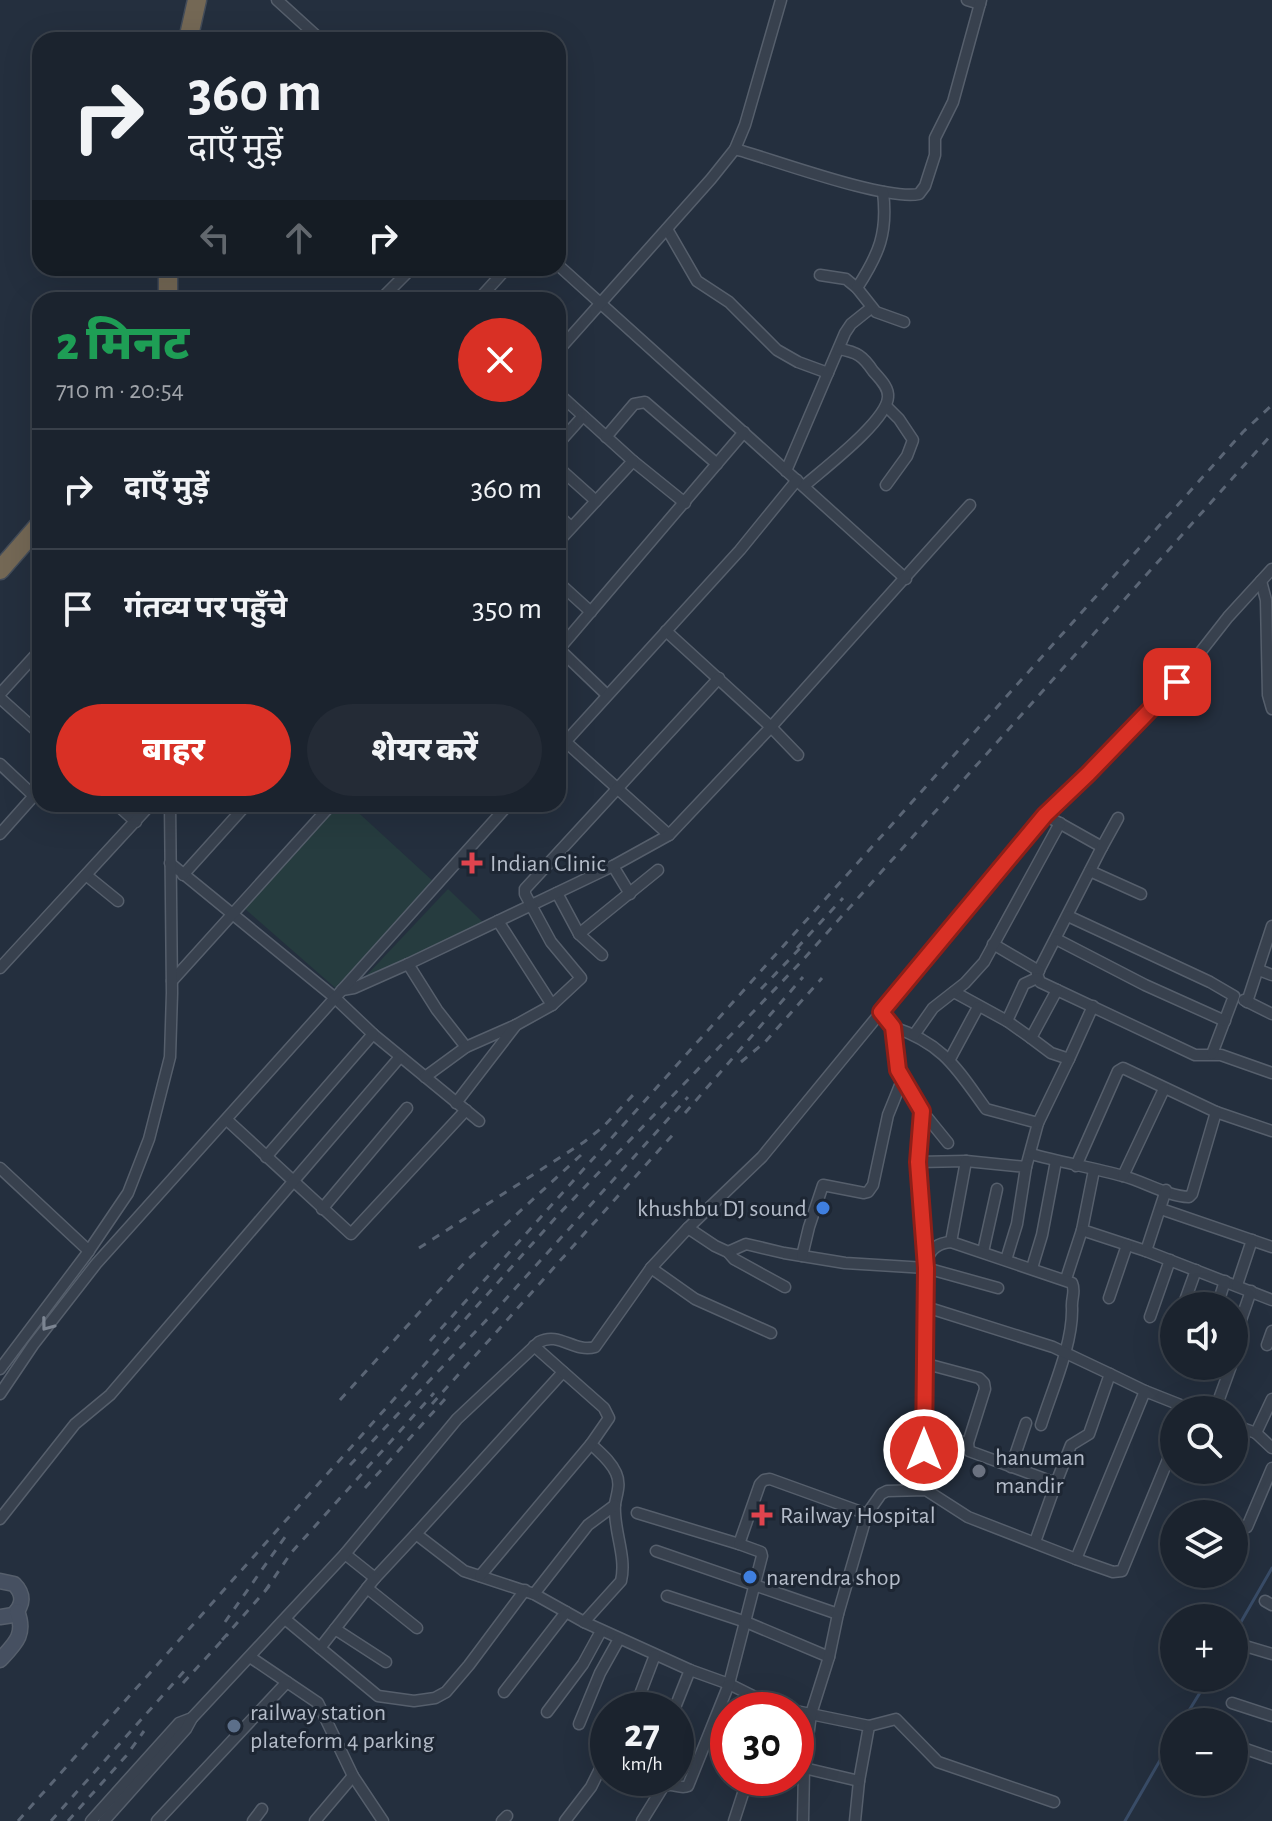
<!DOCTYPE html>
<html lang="hi">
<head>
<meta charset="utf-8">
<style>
	body { margin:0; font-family:"Alegreya Sans","Noto Sans Devanagari",sans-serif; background:#242b36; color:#f1f3f6; height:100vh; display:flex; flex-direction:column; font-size:30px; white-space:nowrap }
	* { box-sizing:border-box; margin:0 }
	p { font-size:26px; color:#a0a4aa }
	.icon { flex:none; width:44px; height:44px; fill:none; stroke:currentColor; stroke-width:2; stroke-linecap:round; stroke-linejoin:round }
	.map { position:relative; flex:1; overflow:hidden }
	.details { position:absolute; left:32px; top:292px; width:534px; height:520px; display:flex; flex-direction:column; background:#1b232e; border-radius:24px; box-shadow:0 8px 32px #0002,0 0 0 2px #39404a }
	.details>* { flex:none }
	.top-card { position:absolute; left:32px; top:32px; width:534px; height:244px; border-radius:24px; box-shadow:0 8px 32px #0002,0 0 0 2px #39404a; background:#1b232e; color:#f1f3f6; overflow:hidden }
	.controls { position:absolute; left:1160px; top:1292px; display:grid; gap:16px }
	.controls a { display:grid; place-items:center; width:88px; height:88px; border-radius:50%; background:#1b232e; box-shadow:0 8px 32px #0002,0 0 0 2px #39404a; font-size:40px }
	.speed { position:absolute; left:590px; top:1692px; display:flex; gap:16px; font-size:40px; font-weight:700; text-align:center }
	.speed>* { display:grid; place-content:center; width:104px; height:104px; border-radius:50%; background:#1b232e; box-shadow:0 8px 32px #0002,0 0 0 2px #39404a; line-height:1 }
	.speed small { font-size:20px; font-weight:400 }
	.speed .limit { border:12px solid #d22; background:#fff; color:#111 }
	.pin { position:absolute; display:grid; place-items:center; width:68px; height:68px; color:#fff; margin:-34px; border-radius:16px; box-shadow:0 4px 12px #0006 }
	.me { position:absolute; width:88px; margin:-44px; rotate:0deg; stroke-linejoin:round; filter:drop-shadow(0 0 6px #0008) }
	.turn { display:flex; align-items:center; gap:28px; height:168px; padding:0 24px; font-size:36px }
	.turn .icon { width:104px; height:104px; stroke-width:2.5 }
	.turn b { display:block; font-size:56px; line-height:68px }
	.lanes { display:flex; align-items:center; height:76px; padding:0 24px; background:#0003; justify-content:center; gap:40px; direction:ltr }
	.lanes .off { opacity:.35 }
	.round { display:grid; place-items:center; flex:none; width:84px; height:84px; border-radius:42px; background:#242b36 }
	.summary { display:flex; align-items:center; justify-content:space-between; height:136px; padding:0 24px }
	h1 { font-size:48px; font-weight:800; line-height:60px; color:#1e9e55 }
	.primary-button { display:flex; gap:16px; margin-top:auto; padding:16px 24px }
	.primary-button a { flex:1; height:92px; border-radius:48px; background:#d93025; color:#fff; font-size:32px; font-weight:800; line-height:92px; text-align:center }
	.primary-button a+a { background:#242b36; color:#f1f3f6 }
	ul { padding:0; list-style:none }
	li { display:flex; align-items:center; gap:24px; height:120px; padding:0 24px; border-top:2px solid #39404a }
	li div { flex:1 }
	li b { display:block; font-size:30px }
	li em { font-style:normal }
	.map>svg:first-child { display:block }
</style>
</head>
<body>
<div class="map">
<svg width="1272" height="1821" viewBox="0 0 1272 1821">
	<rect width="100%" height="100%" fill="#242f3e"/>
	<g fill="#263c3f">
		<path d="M339,804H349L435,883L340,992L244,908Z"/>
		<path d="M448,889L488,927L349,994Z"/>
	</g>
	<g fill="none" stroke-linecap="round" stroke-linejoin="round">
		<g stroke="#394c67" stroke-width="3">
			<path d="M1234,1634L1272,1568"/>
			<path d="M1182,1722L1209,1678"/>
			<path d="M1125,1821L1174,1736"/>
		</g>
		<defs>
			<g id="street">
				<path d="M277,0L321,40"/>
				<path d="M967,0L980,4"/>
				<path d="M735,149C775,160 885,201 919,194L925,186L935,155V138L953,102L981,0"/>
				<path d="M667,229L697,281L729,302L777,350L798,362L828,373"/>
				<path d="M558,265L906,579"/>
				<path d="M820,275L846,279L857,288L876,312L904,322"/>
				<path d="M857,288C879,254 888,233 883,192"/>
				<path d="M380,300L412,268"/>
				<path d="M478,300L507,268"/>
				<path d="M558,351L711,179L735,149L745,125L781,0"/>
				<path d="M558,393L633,461L685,503"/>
				<path d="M886,406L899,419L913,440L907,456L886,485"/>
				<path d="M606,437L634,404L645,402L717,464"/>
				<path d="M558,444L583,416"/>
				<path d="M558,467L596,501"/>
				<path d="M786,471L845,333L851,324L871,308"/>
				<path d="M804,486C822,470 887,421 888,397C889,387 879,378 873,371C863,356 857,352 839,349"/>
				<path d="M558,515L571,527"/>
				<path d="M558,542L633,461"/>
				<path d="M1261,581L1266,600L1268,695L1272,709"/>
				<path d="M558,582L591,612"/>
				<path d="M666,631L771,727L798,755"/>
				<path d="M558,648L607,695"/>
				<path d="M559,649L744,432"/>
				<path d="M0,694L40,650"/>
				<path d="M0,698L40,734"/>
				<path d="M558,735L669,835"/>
				<path d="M558,750L740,550L797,480"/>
				<path d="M0,764L34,796"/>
				<path d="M116,804L136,822"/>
				<path d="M1045,815L1102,847L1037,974L1040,982L1195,1055H1221L1272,1073"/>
				<path d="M0,834L40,789"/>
				<path d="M1102,847L1118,818"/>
				<path d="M170,863L334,997L373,1034L479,1121"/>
				<path d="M613,866L630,894"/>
				<path d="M1090,871L1141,894"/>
				<path d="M86,875L118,901"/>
				<path d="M183,875L247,804"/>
				<path d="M557,893L579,934L602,955"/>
				<path d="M1068,916L1210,982L1234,996L1212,1054"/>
				<path d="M498,921L552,1005"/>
				<path d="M579,934L658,870"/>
				<path d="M1056,939L1145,985L1225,1021"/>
				<path d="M993,944L1039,971"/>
				<path d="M408,964L437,1010L466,1047"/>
				<path d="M0,968L151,804"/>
				<path d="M1259,970L1272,975"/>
				<path d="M172,981L332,804"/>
				<path d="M342,990L354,988L408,964L613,866L669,835L771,727L970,505"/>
				<path d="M954,992L1007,1021L1031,1038"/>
				<path d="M1244,1000L1272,1014"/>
				<path d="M1247,1002L1272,926"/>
				<path d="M881,1012L1045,815L1088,774L1177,682L1228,617L1272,569"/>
				<path d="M1007,1021L1024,984L1037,978"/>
				<path d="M893,1027C944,1044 957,1069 986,1109L1038,1123L1026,1167"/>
				<path d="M914,1035L933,1008L965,983L984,962L1060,823"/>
				<path d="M950,1059L978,1007"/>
				<path d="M1069,1059L1093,1006"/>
				<path d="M425,1077L466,1047L516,1025"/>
				<path d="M456,1103L516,1025L552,1005L581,978L551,942L525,894V889L719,678"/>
				<path d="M922,1111L948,1143"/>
				<path d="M1216,1112L1272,1131"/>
				<path d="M227,1120L351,1234L466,1110"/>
				<path d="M1038,1123L1069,1059L1051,1053L1031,1038L1057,990"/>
				<path d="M1031,1154C1061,1162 1093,1168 1123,1176C1145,1182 1167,1196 1189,1197L1192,1194L1216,1112L1123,1068L1118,1071L1076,1166"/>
				<path d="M266,1157L373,1034"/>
				<path d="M918,1162L966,1161L1026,1167L1017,1224L1006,1260"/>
				<path d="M0,1168L89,1251"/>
				<path d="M1094,1170L1082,1230L1146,1251"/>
				<path d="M1123,1176L1164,1089"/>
				<path d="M1166,1190L1146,1251L1272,1300"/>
				<path d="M322,1209L407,1108"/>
				<path d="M1161,1209L1272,1247"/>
				<path d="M688,1228L715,1246L728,1252L746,1244L784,1253L845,1263L926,1268L998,1288"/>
				<path d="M951,1242L966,1161"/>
				<path d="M728,1252L734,1259L785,1287"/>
				<path d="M983,1252L997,1189"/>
				<path d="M802,1256L809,1227L823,1185L864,1193L868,1192L873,1185L888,1115L903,1078"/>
				<path d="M651,1268L695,1299L771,1333"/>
				<path d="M1032,1268L1042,1235L1056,1161"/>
				<path d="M1066,1279L1082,1230"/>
				<path d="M1237,1285L1252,1240"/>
				<path d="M1109,1298L1127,1245"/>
				<path d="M1183,1306L1196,1270"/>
				<path d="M1217,1306L1225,1281"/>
				<path d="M926,1307C926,1282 917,1244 951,1242L1072,1283C1076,1292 1071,1298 1072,1308C1073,1344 1052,1390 1041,1425"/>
				<path d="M1150,1317L1170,1260"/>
				<path d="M1234,1340L1251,1291"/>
				<path d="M1267,1345L1272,1331"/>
				<path d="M923,1363L926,1307L1053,1347L1110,1374"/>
				<path d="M0,1369L86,1255L128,1193L149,1139L170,1057L172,993L170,804"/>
				<path d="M0,1394L33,1345L96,1264L509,804"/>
				<path d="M1215,1410L1231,1366"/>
				<path d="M1234,1425L1256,1433L1272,1399"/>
				<path d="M924,1432L968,1443"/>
				<path d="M1256,1433L1272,1448"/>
				<path d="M1011,1467L1026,1423"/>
				<path d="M922,1489L923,1363L979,1378L984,1383L985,1389L968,1443L969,1451L1056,1483L1071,1445L1089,1434L1110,1374L1145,1391"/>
				<path d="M637,1513L739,1544L760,1484L764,1480L770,1479L867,1514"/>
				<path d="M0,1519L75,1424L110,1395L400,1057"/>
				<path d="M1247,1527L1272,1468"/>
				<path d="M416,1534L563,1372"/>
				<path d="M1035,1542L1056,1483"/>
				<path d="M656,1551L838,1614"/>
				<path d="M345,1554L375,1578L416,1534L464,1571L534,1594L584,1622L621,1581C627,1556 613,1530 615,1504C617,1493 621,1484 616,1473C611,1461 599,1452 591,1444L609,1418L604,1408L534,1346"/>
				<path d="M1076,1559L1113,1572L1122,1571L1174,1445"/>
				<path d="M480,1576L591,1444"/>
				<path d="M367,1588L417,1628"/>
				<path d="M534,1594L588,1525L615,1505"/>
				<path d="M667,1596L746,1622L829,1657"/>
				<path d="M1265,1601L1272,1605"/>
				<path d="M285,1619L378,1696L414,1701L435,1698L446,1692L469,1665L525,1590"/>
				<path d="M584,1622L690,1670L729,1684L773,1706L772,1710"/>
				<path d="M335,1629L386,1662"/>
				<path d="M1235,1643L1272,1654"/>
				<path d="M320,1648L375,1578"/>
				<path d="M250,1657L318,1703L353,1776L383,1821"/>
				<path d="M504,1692L566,1612"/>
				<path d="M1232,1703L1272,1716"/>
				<path d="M773,1706L791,1710"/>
				<path d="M634,1710L655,1655"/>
				<path d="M674,1710L690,1670"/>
				<path d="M796,1711L869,1726L859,1781L855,1821"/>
				<path d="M547,1712L583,1664L601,1631"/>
				<path d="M579,1724L600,1673L619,1639"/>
				<path d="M869,1726L896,1719L938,1762L1054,1802"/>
				<path d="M1234,1745L1272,1758"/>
				<path d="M804,1768L859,1781"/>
				<path d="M91,1821L179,1723L192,1718"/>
				<path d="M104,1821L186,1729L192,1718L345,1554L457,1419L539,1342C559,1331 574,1353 595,1347L651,1268L688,1228L762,1157L881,1012L893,1027L898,1070L922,1111L918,1162L925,1261"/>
				<path d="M157,1821L287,1682"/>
				<path d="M253,1821L262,1809"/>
				<path d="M315,1821L353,1776"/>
				<path d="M502,1821L507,1816"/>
				<path d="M565,1821L591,1787L603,1763L608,1759"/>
				<path d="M642,1821L663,1787C672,1781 679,1790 688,1786L729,1684L762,1556L761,1552L739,1544"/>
				<path d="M734,1821L748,1778"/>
				<path d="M803,1821L804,1768L811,1714L829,1657L838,1614L867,1514L881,1494L887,1491L926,1490L968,1517L1076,1559L1145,1391L1193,1410"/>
			</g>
			<g id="secondary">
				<path d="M0,1581L14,1584C24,1594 24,1605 13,1615L0,1617"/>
				<path d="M0,1660C16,1643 26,1634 17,1611"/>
			</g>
			<g id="highway">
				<path d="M188,40L197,0"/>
				<path d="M168,300V268"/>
				<path d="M0,570L40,524"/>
			</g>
		</defs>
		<use href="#street" stroke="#565f6c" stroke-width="13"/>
		<use href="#secondary" stroke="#565f6c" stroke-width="17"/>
		<use href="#highway" stroke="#434c59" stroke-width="21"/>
		<use href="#street" stroke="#38414e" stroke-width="10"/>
		<use href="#secondary" stroke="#465061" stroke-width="14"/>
		<use href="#highway" stroke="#746855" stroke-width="18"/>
		<g stroke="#5a6575" stroke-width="3" stroke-dasharray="8 8" stroke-linecap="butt">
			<path d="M797,948L843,898"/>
			<path d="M761,989L805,943"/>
			<path d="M741,1062L765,1042L822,978"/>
			<path d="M685,1113L803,977"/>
			<path d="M419,1248L584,1142L604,1126L633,1095"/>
			<path d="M430,1341L1243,432L1272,405"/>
			<path d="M340,1400L466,1261L581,1155"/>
			<path d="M432,1404L677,1130"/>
			<path d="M350,1465L494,1312L688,1097"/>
			<path d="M365,1488L445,1399"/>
			<path d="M265,1591L291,1553L434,1393"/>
			<path d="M225,1622L285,1537"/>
			<path d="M222,1640L272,1583"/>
			<path d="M183,1683L228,1634"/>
			<path d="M18,1821L558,1215L801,962L1272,434"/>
			<path d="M51,1821L187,1668"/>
			<path d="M68,1821L126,1756L144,1731"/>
		</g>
	</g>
	<defs><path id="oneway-chevron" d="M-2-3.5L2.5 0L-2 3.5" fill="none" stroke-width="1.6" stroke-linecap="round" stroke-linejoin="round" transform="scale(2)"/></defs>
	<use stroke="#7c8592" href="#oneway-chevron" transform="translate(47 1325) rotate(127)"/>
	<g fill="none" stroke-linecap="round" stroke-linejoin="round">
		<defs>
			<path id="route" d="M924,1450L926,1268L918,1162L922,1111L898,1070L893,1027L881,1012L1045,815L1088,774L1177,682"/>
		</defs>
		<use href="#route" stroke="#8d1f18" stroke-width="20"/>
		<use href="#route" stroke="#d93025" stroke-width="14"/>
	</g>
	<g fill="#e0444e" stroke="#1d2633" stroke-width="3">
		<path d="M468 851h8v8h8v8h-8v8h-8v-8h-8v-8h8z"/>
		<path d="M758 1503h8v8h8v8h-8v8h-8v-8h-8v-8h8z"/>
	</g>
	<g fill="#3f7fe0" stroke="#1d2633" stroke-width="3">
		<circle cx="823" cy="1208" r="8"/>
		<circle cx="750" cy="1577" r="8"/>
	</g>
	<circle fill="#6b7280" stroke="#1d2633" stroke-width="3" cx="979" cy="1471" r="8"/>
	<circle fill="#5c6f8a" stroke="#1d2633" stroke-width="3" cx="234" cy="1726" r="8"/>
	<g text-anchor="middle" stroke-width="6" stroke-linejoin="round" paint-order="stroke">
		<g font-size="24" fill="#b4bcc9" stroke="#1d2633" text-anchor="start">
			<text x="490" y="871">Indian Clinic</text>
			<text x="807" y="1216" text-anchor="end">khushbu DJ sound</text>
			<text x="995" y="1465">hanuman<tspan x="995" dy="28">mandir</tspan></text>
			<text x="780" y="1523">Railway Hospital</text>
			<text x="766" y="1585">narendra shop</text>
			<text x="250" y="1720">railway station<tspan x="250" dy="28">plateform 4 parking</tspan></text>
		</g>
	</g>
</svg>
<div class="controls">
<a><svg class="icon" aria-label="sound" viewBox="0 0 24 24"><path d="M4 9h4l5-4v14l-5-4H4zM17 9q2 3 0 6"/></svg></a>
<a><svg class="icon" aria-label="search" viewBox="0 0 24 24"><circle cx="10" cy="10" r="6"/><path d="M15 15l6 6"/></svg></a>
<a><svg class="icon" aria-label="layers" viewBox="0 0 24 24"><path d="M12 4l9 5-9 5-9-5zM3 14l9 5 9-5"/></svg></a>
<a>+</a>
<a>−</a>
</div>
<div class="speed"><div>27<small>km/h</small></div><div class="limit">30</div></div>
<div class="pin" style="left:1177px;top:682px;background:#d93025"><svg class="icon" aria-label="arrive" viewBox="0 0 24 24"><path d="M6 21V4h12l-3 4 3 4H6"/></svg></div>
<svg class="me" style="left:924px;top:1450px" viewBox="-20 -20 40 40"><circle r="17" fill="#d93025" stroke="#fff" stroke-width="3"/><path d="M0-11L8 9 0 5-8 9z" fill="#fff"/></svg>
<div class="top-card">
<div class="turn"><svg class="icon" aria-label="right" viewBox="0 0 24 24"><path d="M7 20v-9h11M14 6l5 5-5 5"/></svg><div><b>360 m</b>दाएँ मुड़ें</div></div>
<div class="lanes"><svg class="icon off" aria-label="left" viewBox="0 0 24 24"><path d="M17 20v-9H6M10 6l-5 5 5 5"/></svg><svg class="icon off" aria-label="ahead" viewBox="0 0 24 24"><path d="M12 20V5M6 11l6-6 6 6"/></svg><svg class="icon" aria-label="right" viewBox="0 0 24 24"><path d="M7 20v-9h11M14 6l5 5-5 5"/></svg></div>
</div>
<section class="details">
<div class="summary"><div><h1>2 मिनट</h1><p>710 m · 20:54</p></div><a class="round" style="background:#d93025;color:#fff"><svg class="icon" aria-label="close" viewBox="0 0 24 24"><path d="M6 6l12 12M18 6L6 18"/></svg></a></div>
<ul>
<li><svg class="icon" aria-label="right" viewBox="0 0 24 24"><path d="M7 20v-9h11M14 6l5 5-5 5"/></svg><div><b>दाएँ मुड़ें</b></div><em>360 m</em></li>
<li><svg class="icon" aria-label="arrive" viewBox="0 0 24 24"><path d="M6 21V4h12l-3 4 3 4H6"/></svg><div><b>गंतव्य पर पहुँचे</b></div><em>350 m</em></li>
</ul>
<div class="primary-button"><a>बाहर</a><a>शेयर करें</a></div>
</section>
</div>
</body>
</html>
